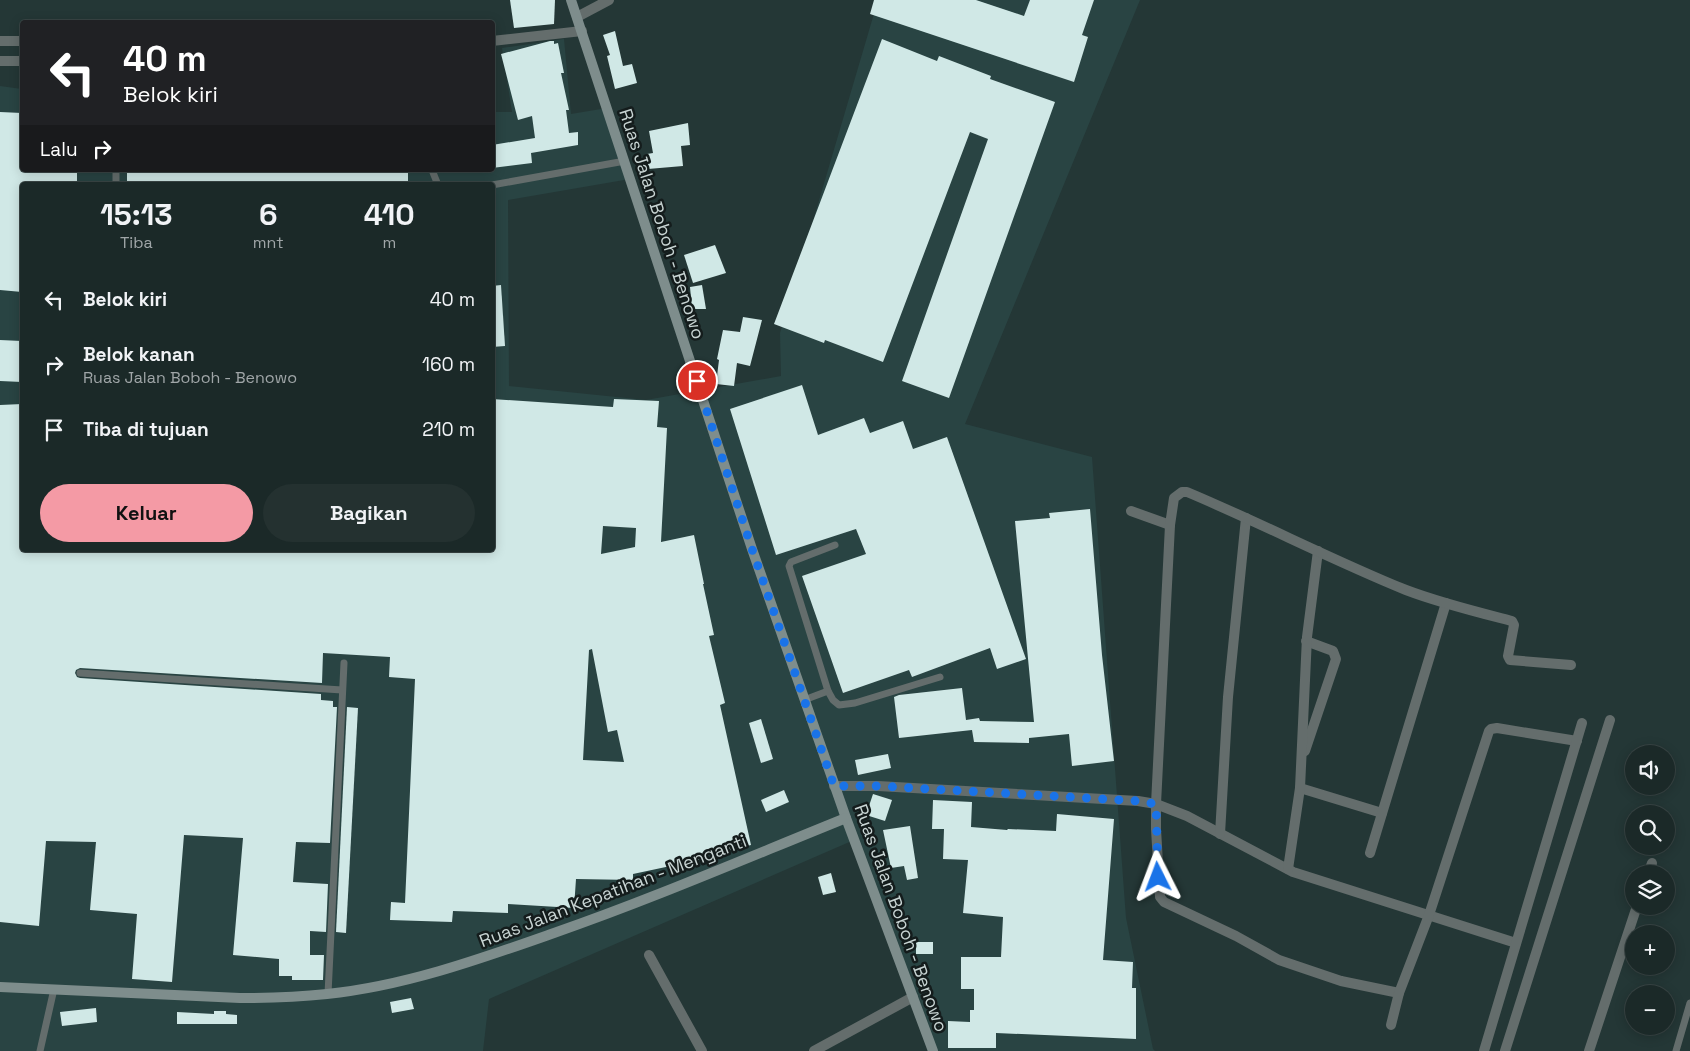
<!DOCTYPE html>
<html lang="id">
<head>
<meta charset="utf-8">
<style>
	body { margin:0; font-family:"Space Grotesk",sans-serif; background:#243130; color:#f1f3f6; height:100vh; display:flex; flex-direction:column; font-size:19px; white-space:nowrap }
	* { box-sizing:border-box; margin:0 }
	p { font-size:16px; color:#a0a6a8 }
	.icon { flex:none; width:28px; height:28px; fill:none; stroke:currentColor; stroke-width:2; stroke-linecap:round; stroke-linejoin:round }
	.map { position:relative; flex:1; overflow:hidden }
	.sheet { position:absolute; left:20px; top:182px; width:475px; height:370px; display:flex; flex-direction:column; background:#1b2928; border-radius:5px; box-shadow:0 2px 12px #0003,0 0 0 1px #394545 }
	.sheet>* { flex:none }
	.hud { position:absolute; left:20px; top:20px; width:475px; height:152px; border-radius:5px; box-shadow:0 2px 12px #0003,0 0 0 1px #394545; background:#202124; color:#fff; overflow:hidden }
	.controls { position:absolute; left:1625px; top:745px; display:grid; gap:10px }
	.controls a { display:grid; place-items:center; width:50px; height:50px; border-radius:50%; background:#1b2928; box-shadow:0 2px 12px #0003,0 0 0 1px #394545; font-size:25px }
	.pin { position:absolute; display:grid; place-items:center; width:42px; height:42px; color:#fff; margin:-21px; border:2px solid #fff; border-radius:50%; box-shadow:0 1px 5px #0007 }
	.me { position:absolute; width:55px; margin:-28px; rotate:357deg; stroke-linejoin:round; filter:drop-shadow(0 0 4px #0008) }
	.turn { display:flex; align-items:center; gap:18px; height:105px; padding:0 20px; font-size:22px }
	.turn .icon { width:65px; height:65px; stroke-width:2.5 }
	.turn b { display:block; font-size:35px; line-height:42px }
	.then { display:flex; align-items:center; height:48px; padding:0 20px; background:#0003; gap:10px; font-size:19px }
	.eta { display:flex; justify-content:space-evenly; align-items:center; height:85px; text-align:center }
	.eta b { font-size:30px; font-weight:700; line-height:35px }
	.action { display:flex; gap:10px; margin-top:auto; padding:10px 20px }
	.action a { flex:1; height:58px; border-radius:30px; background:#f49aa5; color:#111; font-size:20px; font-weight:700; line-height:58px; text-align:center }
	.action a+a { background:#243130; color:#f1f3f6 }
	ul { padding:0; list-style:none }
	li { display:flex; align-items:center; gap:15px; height:65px; padding:0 20px }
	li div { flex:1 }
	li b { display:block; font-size:19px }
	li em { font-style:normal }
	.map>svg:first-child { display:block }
</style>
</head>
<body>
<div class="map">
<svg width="1690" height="1051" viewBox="0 0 1690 1051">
	<rect width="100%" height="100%" fill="#243736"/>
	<path fill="#294443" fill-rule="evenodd" d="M878,0H1140L965,424L1092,457L1126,918L1153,1049L1155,1051H933L854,840L489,999L483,1051H0V86L22,89V170H492L493,112H512L502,48L564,39L571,114L607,108L630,179L508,200L509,386L646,400L781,376L780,333ZM22,185H492V550H22Z"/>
	<g fill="#d0e8e6" fill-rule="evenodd">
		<path d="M510,0H555L554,24L514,28Z"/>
		<path d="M874,0H976L1024,16L1030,0H1094L1082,35L1088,37L1074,82L870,14Z"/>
		<path d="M615,31L623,66L632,64L637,83L615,89L607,56L610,55L603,35Z"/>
		<path d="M882,39L937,61L939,56L991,76L990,79L1055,102L949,398L902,381L988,139L970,132L883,362L825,340L824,343L774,324Z"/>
		<path d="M550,41H554V44L558,43L564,73H561L569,110H566L569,133L578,132V145L531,153L532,163L492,168V145L535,138L532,116L518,120L501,54Z"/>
		<path d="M0,112L22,113V170H77V185H22V292L0,290Z"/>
		<path d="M688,123L690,145L681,146L683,166L648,169L647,154L653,153L649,131Z"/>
		<rect x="127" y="170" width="281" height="15"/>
		<path d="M715,245L726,273L693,283L684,255Z"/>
		<path d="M501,285L505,346L492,347V286Z"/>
		<path d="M702,285L706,309H692L690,287Z"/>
		<path d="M743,317L762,320L750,366L737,363L734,386L716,384L719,360L717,359L723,330L740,332Z"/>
		<path d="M0,340L22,341V382L0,381Z"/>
		<path d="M802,385L818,435L864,418L870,433L903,421L913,449L947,437L1026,659L997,669L990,648L912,677L909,670L843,693L802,576L866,554L856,529L776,555L730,409Z"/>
		<path d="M492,399L613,407L614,399L659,401L657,427L667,428L661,542L694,535L704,584H703L714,635L709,636L725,703L720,705L751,845L708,855V858L633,874V880L576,879L574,908L508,904V913L453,911L452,922L390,920L391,902L405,903L415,679L389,677L390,657L323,653L322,683L80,668L76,670L75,673L77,677L80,678L321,694V700L333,701V707H337L330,843L296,842L293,882L328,884L326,932L310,931V955H324L323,980H292V976H279V959L233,955L243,838L184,835L172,982L132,979L137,914L90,910L96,842L46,841L39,926L0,922V405L22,404V550H492ZM603,526L636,528L635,547L601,554ZM592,649L608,732L617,730L624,762L583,760L589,650Z"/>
		<path d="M1090,509L1102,655L1114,761L1072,766L1069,734L1029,738V743L974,742L972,730L899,738L894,697L899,695L962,688L966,720L979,718L980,721L1034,722L1015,521L1050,518L1049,513Z"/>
		<path d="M347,707L358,708L346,933L336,932Z"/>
		<path d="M761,719L773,759L761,763L749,723Z"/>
		<path d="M888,754L891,768L858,775L855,760Z"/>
		<path d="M784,790L789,802L766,812L761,800Z"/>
		<path d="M873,794L892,800L885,821L866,815Z"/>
		<path d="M933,800L972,802L971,827L1007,830L1008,829L1056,831L1057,814L1114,819L1103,960L1133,962L1132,988H1136V1039L996,1033V1048H948V1021L970,1022V1010H974V989H961V957H1001L1003,917L963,913L968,860L943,859L944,829H932Z"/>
		<path d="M910,826L918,878L907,880L904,866L891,868L883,830Z"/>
		<path d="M831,873L836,892L823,895L818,877Z"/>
		<rect x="916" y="942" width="17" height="12"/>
		<path d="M411,998L414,1009L392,1013L390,1002Z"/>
		<path d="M96,1008L97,1022L62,1026L60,1012Z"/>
		<path d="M214,1011H226V1014L237,1015V1024H177V1012L214,1014Z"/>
	</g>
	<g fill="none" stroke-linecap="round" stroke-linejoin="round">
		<g stroke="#646d6c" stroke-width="7">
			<path d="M432,170L438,185"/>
			<path d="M116,185V170"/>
			<path d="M492,185L625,161"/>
			<path d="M835,545L791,562L789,566L828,691L833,700L839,705L855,703L940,677"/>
			<path d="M80,673L342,690"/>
			<path d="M804,700L828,691"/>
			<path d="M328,994L344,663"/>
			<path d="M40,1051L54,989"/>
			<path d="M1676,1051L1690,1003"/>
		</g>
		<g stroke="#646d6c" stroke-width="10">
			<path d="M577,17L609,0"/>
			<path d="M0,41H22"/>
			<path d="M492,41L582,31"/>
			<path d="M0,61H22"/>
			<path d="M1131,511L1170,525"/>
			<path d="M1305,751L1336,659L1333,651L1306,641"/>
			<path d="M834,786H878L1138,801L1156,804L1187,816L1293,872L1516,943"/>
			<path d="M1300,788L1382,813"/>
			<path d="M1220,834L1228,697L1246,518"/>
			<path d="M1370,853L1446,603"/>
			<path d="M1288,869L1300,788L1307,637L1318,551"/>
			<path d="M1648,874L1652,863"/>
			<path d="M649,955L702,1051"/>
			<path d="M1399,993L1341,981L1279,960L1236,936L1164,902L1160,897L1156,829V804L1170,525L1174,498L1182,492H1187C1261,523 1332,560 1406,590C1440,603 1477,612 1512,621L1514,625L1508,656L1510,660L1571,665"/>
			<path d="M1391,1025L1399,993L1429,915L1489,731L1491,729L1497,728L1577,741"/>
			<path d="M814,1051L913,997"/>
			<path d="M1484,1051L1582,723"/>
			<path d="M1505,1051L1610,720"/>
			<path d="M1589,1051L1637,906"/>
		</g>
		<g stroke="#7e8d8c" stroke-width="10">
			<path d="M571,0L752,549L846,818L933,1051"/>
			<path d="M0,987L240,998C270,998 298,997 327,994C405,986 480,959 554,933C652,899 749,857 846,818"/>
		</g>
	</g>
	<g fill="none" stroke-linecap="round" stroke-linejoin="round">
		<path stroke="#1a73e8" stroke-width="9" stroke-dasharray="0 16.2" d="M697,381L752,549L834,786H878L1138,801L1156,804L1158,877"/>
	</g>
	<g text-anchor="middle" stroke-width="5" stroke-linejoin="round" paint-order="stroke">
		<g font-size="18" fill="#c8d4d3" stroke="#141c1c">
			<text transform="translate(662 224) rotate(72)" y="6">Ruas Jalan Boboh - Benowo</text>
			<text transform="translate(613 891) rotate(-21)" y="6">Ruas Jalan Kepatihan - Menganti</text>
			<text transform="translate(901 918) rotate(70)" y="6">Ruas Jalan Boboh - Benowo</text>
		</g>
	</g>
</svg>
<div class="controls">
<a><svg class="icon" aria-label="sound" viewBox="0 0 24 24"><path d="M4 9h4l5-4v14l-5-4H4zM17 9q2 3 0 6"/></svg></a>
<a><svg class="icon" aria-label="search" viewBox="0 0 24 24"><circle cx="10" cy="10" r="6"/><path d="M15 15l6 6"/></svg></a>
<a><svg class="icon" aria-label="layers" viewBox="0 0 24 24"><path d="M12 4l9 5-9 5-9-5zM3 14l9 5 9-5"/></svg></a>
<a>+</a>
<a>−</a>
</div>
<div class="pin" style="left:697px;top:381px;background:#d93025"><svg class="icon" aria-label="arrive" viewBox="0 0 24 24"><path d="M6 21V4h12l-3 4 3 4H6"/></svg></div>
<svg class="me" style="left:1158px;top:877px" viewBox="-20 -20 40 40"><path d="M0-17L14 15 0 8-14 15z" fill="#1a73e8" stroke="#fff" stroke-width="4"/></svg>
<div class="hud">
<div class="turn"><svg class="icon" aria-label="left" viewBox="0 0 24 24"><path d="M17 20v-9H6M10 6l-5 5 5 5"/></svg><div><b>40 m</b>Belok kiri</div></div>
<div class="then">Lalu<svg class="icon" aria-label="right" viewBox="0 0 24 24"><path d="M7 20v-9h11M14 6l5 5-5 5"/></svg></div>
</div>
<section class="sheet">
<div class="eta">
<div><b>15:13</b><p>Tiba</p></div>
<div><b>6</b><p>mnt</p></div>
<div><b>410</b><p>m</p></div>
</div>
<ul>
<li><svg class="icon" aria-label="left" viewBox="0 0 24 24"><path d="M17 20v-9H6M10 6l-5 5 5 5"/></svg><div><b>Belok kiri</b></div><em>40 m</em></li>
<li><svg class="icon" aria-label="right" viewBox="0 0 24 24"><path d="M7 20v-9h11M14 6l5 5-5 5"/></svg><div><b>Belok kanan</b><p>Ruas Jalan Boboh - Benowo</p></div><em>160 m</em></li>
<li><svg class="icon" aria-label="arrive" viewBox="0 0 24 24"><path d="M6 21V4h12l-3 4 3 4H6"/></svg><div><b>Tiba di tujuan</b></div><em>210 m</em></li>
</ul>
<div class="action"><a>Keluar</a><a>Bagikan</a></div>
</section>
</div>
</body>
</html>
